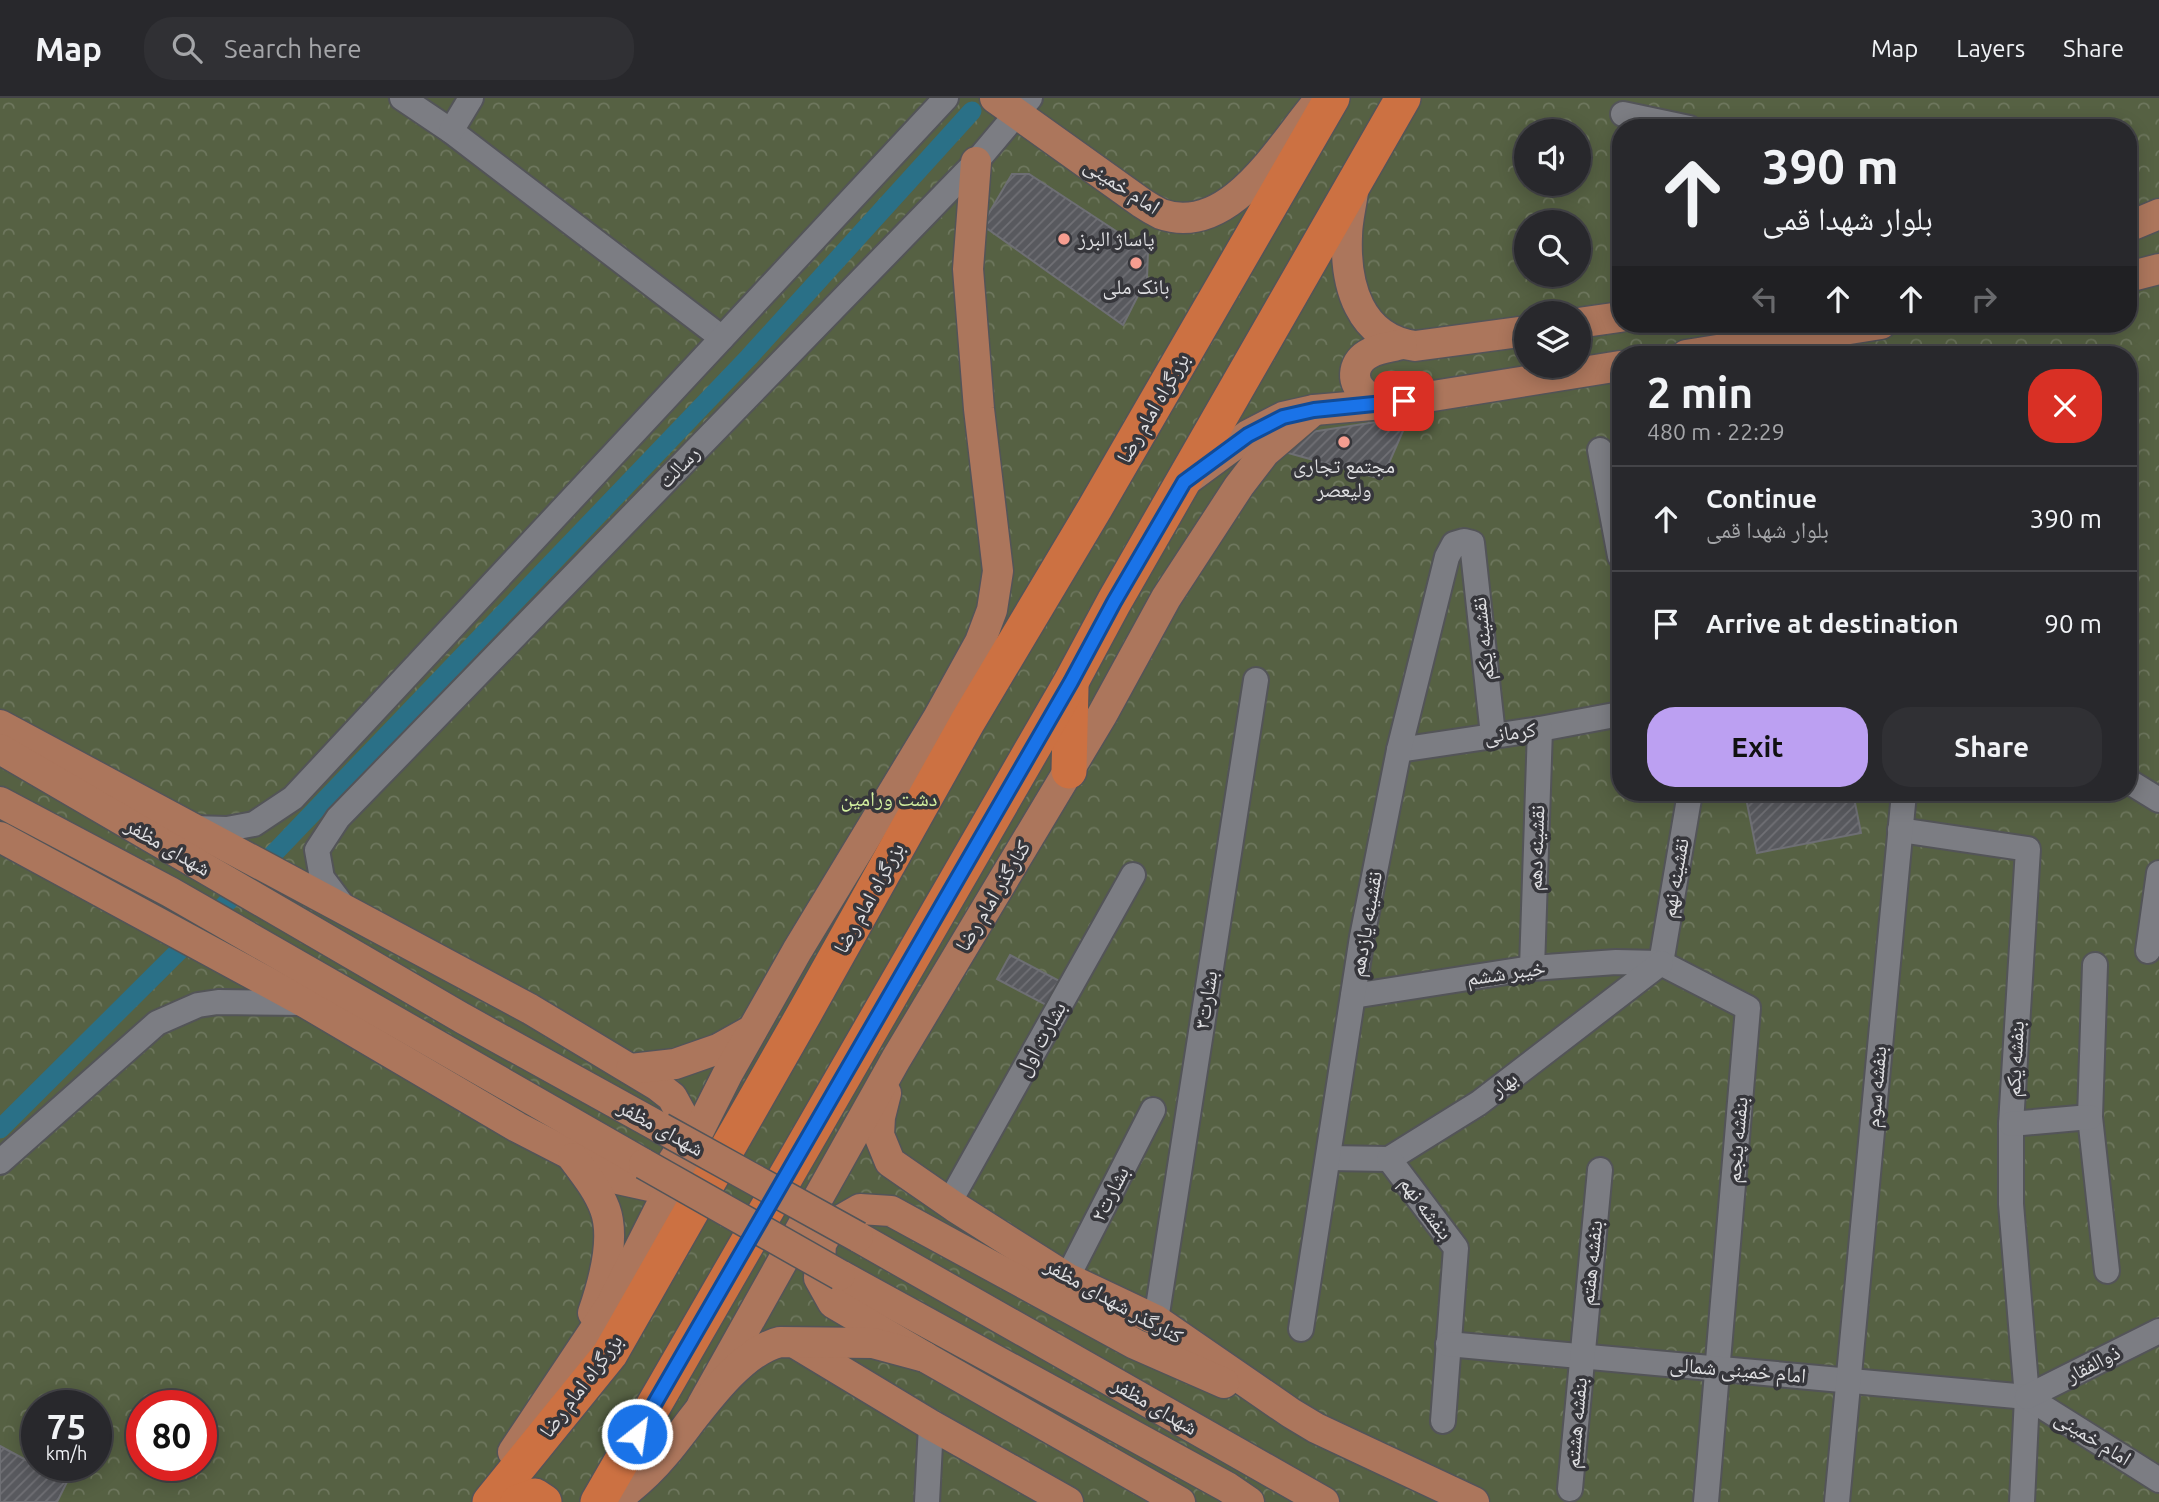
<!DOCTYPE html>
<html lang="en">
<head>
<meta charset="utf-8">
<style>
	body { margin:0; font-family:Ubuntu,"Noto Naskh Arabic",sans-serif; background:#303034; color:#f1f3f6; height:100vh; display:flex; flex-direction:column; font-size:26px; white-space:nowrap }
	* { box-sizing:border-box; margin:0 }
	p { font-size:23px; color:#a5a6a9 }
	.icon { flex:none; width:38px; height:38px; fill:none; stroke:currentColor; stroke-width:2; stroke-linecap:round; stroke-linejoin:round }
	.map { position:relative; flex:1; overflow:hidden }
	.drawer { position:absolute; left:1612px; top:248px; width:525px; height:455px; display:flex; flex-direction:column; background:#28282c; border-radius:28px; box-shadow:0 4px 18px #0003,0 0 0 2px #444448 }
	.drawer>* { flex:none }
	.guide { position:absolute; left:1612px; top:21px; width:525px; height:214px; border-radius:28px; box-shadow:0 4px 18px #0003,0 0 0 2px #444448; background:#28282c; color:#f1f3f6; overflow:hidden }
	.controls { position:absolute; left:1514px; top:21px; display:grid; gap:14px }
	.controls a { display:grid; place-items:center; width:77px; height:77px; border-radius:50%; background:#28282c; box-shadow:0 4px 18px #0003,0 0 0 2px #444448; font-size:35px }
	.speed { position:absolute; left:21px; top:1292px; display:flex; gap:14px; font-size:35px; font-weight:700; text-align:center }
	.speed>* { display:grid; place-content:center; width:91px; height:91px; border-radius:50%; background:#28282c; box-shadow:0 4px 18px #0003,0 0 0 2px #444448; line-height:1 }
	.speed small { font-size:18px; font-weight:400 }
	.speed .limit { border:10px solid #d22; background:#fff; color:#111 }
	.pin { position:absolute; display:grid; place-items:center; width:60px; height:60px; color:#fff; margin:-30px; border-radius:14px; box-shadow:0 4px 10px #0006 }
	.me { position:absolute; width:77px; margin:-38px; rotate:30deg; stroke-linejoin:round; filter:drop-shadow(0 0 5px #0008) }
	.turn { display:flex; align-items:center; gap:24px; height:147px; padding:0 35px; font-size:32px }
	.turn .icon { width:91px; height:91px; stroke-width:2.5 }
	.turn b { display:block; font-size:49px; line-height:60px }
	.lanes { display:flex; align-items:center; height:66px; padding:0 35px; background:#0003; justify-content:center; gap:35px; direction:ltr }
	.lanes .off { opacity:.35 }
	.round { display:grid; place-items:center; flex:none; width:74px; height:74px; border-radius:28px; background:#303034 }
	.summary { display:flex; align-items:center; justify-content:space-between; height:119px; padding:0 35px }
	h1 { font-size:42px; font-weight:700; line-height:52px }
	.button { display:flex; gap:14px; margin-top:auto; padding:14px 35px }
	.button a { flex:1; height:80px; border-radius:28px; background:#bca0f2; color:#111; font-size:28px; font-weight:700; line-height:80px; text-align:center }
	.button a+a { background:#303034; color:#f1f3f6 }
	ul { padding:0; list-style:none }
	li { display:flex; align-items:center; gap:21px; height:105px; padding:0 35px; border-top:2px solid #444448 }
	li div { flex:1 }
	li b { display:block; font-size:26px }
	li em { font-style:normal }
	header { display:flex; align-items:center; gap:42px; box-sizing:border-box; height:98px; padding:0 35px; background:#28282c; border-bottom:2px solid #444448 }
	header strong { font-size:33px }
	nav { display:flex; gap:38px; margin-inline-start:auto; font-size:24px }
	.search { width:490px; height:63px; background:#303034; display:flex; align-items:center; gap:18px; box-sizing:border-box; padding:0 24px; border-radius:28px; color:#a5a6a9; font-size:26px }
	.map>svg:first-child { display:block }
</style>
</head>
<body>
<header>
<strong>Map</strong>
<div class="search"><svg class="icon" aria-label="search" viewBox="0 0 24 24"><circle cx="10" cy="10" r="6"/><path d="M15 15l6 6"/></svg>Search here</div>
<nav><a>Map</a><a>Layers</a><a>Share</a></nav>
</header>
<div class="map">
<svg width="2159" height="1404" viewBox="0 0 2159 1404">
	<defs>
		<pattern id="park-crowns" width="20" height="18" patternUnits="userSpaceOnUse" patternTransform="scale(1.75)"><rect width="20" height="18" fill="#566143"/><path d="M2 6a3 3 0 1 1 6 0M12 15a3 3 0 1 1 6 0" fill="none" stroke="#6e775e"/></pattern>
		<pattern id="building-hatch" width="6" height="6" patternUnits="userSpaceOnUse" patternTransform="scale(1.75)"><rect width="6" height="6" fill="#58595e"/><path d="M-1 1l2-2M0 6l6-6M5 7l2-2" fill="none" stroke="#707075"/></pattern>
	</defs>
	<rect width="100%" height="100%" fill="#36363b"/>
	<path fill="url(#park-crowns)" fill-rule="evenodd" d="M0,0H2159V1404H0ZM1620,30H2128V226H1620ZM1526,33H1578V86H1526ZM1526,124H1578V177H1526ZM1526,215H1578V268H1526ZM1620,257H2128V695H1620ZM37,1307H96V1367H37ZM142,1307H201V1367H142Z"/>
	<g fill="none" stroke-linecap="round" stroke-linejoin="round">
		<path stroke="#2a7087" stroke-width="19" d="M0,1031L214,818L749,259L972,13"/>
	</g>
	<g fill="url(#building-hatch)" stroke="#6e6f74" stroke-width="2">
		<path d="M1012,76H1029L1148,154L1147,180L1123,227L982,127Z"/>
		<path d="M1409,319L1382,381L1281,353L1298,336Z"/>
		<path d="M1745,695H1853L1861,735L1757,755Z"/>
		<path d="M1010,857L1065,886L1052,910L997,881Z"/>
		<path d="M0,1348L67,1384L57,1404H0Z"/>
	</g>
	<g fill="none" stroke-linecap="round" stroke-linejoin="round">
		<defs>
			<g id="minor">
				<path d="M402,0L451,33L722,240"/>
				<path d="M1623,16L1689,30"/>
				<path d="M451,33L471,0"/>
				<path d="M1600,352L1620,458"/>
				<path d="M1399,652L1540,631L1620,616"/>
				<path d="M2128,683L2159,702"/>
				<path d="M194,730L227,731L254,726L293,700L946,0"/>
				<path d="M1900,732L2028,751L2011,1026V1106L2027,1299L2022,1404"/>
				<path d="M346,812L322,780L317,752L338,720L976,64L1030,0"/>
				<path d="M2148,853L2159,775"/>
				<path d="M1661,865L1690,695"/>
				<path d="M2095,867L2090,1019L2107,1173"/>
				<path d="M1532,870L1540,631"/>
				<path d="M1353,898L1532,870L1616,864L1661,865L1748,910L1706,1404"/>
				<path d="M2011,1026L2090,1019"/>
				<path d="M1328,1060L1389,1061L1479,1005L1661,865"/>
				<path d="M1389,1061L1456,1150L1443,1323"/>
				<path d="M0,1064L157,925L198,907L218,904L306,905"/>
				<path d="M949,1105L1133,777"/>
				<path d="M1067,1180L1153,1012"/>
				<path d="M1156,1222L1256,582"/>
				<path d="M1301,1231L1362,839L1399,652L1447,459L1454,446L1464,443L1472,445L1493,637"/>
				<path d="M1448,1246L2027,1299L2159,1382"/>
				<path d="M2027,1299L2159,1233"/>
				<path d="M1570,1391L1600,1072"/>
				<path d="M927,1404L931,1327"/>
				<path d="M1837,1404L1904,695"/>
			</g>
			<g id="major">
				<path d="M995,0L1142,105C1148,109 1155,113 1161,116C1229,140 1280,48 1316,6"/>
				<path d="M1353,94C1351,109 1347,124 1347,138C1345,187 1359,240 1415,248L1526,233"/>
				<path d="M2128,129L2159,116"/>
				<path d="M2128,179L2159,171"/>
				<path d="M1578,225L1620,219"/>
				<path d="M1686,257L1881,226"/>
				<path d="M1383,306C1377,303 1369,299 1364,295C1349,282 1354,263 1370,255C1380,250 1392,249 1402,246"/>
				<path d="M1187,382L1248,337L1283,319L1314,312L1383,306L1620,268"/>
				<path d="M0,627L530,911L658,988L672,999L683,1019L680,1052L666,1074L650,1088L618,1081L517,1029L306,905L0,739"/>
				<path d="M0,651L462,920L661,1030"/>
				<path d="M0,704L170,794L644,1066"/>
				<path d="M631,971L675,966L718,951L752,932"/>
				<path d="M886,995L880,1019L879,1037L890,1064L955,1109L1067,1180L1156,1222L1291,1315L1316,1330L1474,1404"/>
				<path d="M573,1060C585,1076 598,1092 605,1111C616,1141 603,1186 593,1215"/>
				<path d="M858,1139L1324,1404"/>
				<path d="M840,1177L1227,1389L1249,1404"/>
				<path d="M795,1245L931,1327L1068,1404"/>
				<path d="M925,1259L833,1205L819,1180L821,1146L832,1127L860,1111L891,1113L1135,1246L1224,1285"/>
				<path d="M702,1307L896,961L1102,617L1166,500L1239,388L1265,354L1314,312"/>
				<path d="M513,1354L611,1207L727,977L797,853L938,620L980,544L992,512L998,473L979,311L968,171L976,64"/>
				<path d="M612,1404C631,1391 650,1374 665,1356C693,1323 736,1254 780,1244L873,1245L925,1259L1180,1404"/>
			</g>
			<g id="highway">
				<path d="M1069,673L1071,589"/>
				<path d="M490,1404L610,1256L804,916L968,623L1095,410L1332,0"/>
				<path d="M518,1404L535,1398L544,1404"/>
				<path d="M598,1404L1071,584L1114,504L1403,0"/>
			</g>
		</defs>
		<use href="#minor" stroke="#535458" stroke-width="28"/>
		<use href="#major" stroke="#535458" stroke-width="33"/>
		<use href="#highway" stroke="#535458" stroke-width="38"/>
		<use href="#minor" stroke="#7c7d83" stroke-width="24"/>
		<use href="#major" stroke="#ac765c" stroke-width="30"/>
		<use href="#highway" stroke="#cc7142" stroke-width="35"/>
		<defs>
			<g id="major-bridge">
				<path d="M661,1030L858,1139"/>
				<path d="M644,1066L840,1177"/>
			</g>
		</defs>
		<use href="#major-bridge" stroke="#535458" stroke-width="33" stroke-linecap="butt"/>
		<use href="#major-bridge" stroke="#ac765c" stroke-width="30"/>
	</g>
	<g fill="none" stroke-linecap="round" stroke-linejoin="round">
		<defs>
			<path id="route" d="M637,1336L1071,584L1114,504L1184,384L1248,337L1283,319L1314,312L1404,303"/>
		</defs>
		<use href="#route" stroke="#114b97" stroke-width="18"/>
		<use href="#route" stroke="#1a73e8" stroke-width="12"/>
	</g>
	<g fill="#f59d90" stroke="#36363b" stroke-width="2.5">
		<circle cx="1064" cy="141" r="7"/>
		<circle cx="1136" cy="165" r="7"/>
		<circle cx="1344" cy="344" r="7"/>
	</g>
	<g text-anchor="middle" stroke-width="7" stroke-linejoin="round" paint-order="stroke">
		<g font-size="21" fill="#dfdfe2" stroke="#36363b">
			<text transform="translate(1122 88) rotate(33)" y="7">امام خمینی</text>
			<text transform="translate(1153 310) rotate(-60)" y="7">بزرگراه امام رضا</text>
			<text transform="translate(679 369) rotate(-46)" y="7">رسالت</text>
			<text transform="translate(1483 541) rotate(-96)" y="7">نقشینه یکم</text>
			<text transform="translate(1510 635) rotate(-8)" y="7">کرمانی</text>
			<text transform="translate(168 749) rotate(30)" y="7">شهدای مظفر</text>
			<text transform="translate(1536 750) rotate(-88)" y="7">نقشینه دهم</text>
			<text transform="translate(1675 780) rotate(-80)" y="7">نقشینه نهم</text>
			<text transform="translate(993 798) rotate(-59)" y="7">کنارگذر امام رضا</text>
			<text transform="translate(869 800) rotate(-61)" y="7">بزرگراه امام رضا</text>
			<text transform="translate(1366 826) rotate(-80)" y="7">نقشینه یازدهم</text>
			<text transform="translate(1506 875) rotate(-8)" y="7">خیبر ششم</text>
			<text transform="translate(1206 902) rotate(-81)" y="7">بشارت۳</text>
			<text transform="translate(1041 941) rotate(-61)" y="7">بشارت اول</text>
			<text transform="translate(2015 961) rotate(-87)" y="7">بنفشه یکم</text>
			<text transform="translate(1504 986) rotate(-37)" y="7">بهار</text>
			<text transform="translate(1876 989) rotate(-85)" y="7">بنفشه سوم</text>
			<text transform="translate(661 1030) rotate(29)" y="7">شهدای مظفر</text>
			<text transform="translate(1737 1042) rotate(-85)" y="7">بنفشه پنجم</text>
			<text transform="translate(1110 1096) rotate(-63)" y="7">بشارت۲</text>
			<text transform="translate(1426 1110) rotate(53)" y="7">بنفشه نهم</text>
			<text transform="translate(1591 1165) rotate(-84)" y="7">بنفشه هفتم</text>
			<text transform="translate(1114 1203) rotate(29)" y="7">کنارگذر شهدای مظفر</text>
			<text transform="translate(2093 1266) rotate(-27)" y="7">ذوالفقار</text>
			<text transform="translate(1738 1272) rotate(5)" y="7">امام خمینی شمالی</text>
			<text transform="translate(581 1288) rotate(-53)" y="7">بزرگراه امام رضا</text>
			<text transform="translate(1155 1308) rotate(30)" y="7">شهدای مظفر</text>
			<text transform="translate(1576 1325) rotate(-85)" y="7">بنفشه هشتم</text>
			<text transform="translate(2093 1340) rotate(32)" y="7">امام خمینی</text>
		</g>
		<g font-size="21" fill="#dfdfe2" stroke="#36363b">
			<text x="1078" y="148" text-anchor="start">پاساژ البرز</text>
			<text x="1136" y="196">بانک ملی</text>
			<text x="1344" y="375">مجتمع تجاری<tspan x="1344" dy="24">ولیعصر</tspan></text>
		</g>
		<g font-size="21" fill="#d2ef9f" stroke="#36363b">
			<text x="889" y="708">دشت ورامین</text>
		</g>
	</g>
</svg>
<div class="controls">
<a><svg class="icon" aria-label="sound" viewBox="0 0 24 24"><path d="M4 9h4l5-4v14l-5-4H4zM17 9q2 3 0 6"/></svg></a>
<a><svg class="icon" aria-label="search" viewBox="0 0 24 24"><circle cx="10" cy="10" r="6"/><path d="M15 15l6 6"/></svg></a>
<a><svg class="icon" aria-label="layers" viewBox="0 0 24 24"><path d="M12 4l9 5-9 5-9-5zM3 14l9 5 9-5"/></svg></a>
</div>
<div class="speed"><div>75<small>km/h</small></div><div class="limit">80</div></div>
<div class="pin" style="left:1404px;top:303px;background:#d93025"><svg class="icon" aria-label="arrive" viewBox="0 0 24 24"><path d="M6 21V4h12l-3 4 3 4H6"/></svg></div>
<svg class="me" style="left:637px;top:1336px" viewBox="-20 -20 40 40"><circle r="17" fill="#1a73e8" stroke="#fff" stroke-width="3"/><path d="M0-11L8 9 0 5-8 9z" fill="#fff"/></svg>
<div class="guide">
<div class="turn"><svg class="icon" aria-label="ahead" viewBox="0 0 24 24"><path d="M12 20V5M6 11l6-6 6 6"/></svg><div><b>390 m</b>بلوار شهدا قمی</div></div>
<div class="lanes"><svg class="icon off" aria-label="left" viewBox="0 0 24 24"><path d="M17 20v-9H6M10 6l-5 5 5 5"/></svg><svg class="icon" aria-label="ahead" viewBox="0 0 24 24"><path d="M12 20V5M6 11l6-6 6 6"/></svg><svg class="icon" aria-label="ahead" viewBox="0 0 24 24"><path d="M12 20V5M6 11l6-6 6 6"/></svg><svg class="icon off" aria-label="right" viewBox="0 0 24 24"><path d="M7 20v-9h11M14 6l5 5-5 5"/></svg></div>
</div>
<section class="drawer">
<div class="summary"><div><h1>2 min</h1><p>480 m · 22:29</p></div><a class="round" style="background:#d93025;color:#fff"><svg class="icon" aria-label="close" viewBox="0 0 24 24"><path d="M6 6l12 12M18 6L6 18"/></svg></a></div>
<ul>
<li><svg class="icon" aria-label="ahead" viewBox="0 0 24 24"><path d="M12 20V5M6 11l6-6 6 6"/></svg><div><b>Continue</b><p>بلوار شهدا قمی</p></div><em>390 m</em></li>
<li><svg class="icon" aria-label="arrive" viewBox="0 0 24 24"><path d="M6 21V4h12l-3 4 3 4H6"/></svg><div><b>Arrive at destination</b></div><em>90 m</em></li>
</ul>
<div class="button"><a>Exit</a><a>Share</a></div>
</section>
</div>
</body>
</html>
